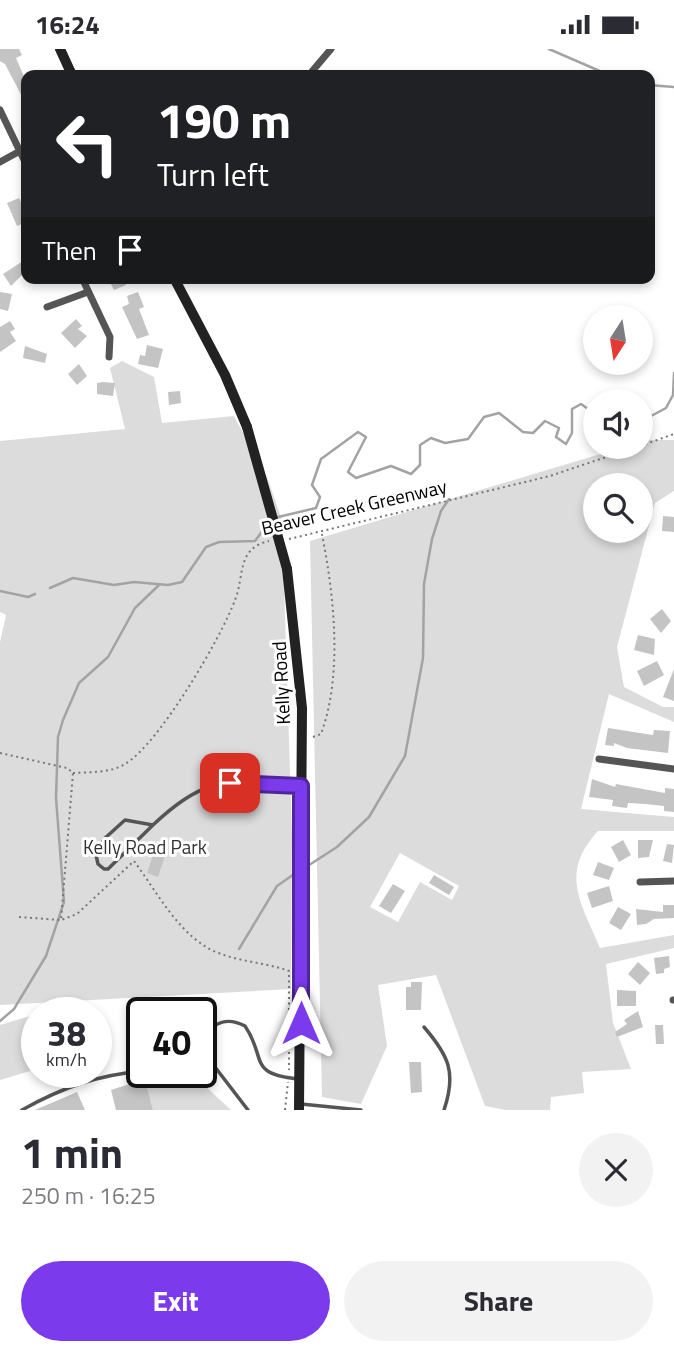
<!DOCTYPE html>
<html lang="en">
<head>
<meta charset="utf-8">
<style>
	body { margin:0; font-family:"Titillium Web",sans-serif; background:#f2f2f3; color:#2b2b33; height:100vh; display:flex; flex-direction:column; font-size:26px; white-space:nowrap }
	* { box-sizing:border-box; margin:0 }
	p { font-size:23px; color:#7c7c81 }
	.icon { flex:none; width:38px; height:38px; fill:none; stroke:currentColor; stroke-width:2; stroke-linecap:round; stroke-linejoin:round }
	.map { position:relative; height:1061px; overflow:hidden }
	.drawer { display:flex; flex-direction:column; background:#fff; flex:1 }
	.drawer>* { flex:none }
	.top-card { position:absolute; left:21px; top:21px; width:634px; height:214px; border-radius:14px; box-shadow:0 4px 10px #0003; background:#202124; color:#fff; overflow:hidden }
	.needle { width:46px; rotate:192deg }
	.fabs { position:absolute; left:583px; top:256px; display:grid; gap:14px }
	.fabs a { display:grid; place-items:center; width:70px; height:70px; border-radius:50%; background:#fff; box-shadow:0 4px 10px #0003; font-size:35px }
	.speed { position:absolute; left:21px; top:948px; display:flex; gap:14px; font-size:35px; font-weight:700; text-align:center }
	.speed>* { display:grid; place-content:center; width:91px; height:91px; border-radius:50%; background:#fff; box-shadow:0 4px 10px #0003; line-height:1 }
	.speed small { font-size:18px; font-weight:400 }
	.speed .limit { border:4px solid #111; border-radius:10px; background:#fff; color:#111 }
	.pin { position:absolute; display:grid; place-items:center; width:60px; height:60px; color:#fff; margin:-30px; border-radius:14px; box-shadow:0 4px 10px #0006 }
	.me { position:absolute; width:77px; margin:-38px; rotate:0deg; stroke-linejoin:round; filter:drop-shadow(0 0 5px #0008) }
	.turn { display:flex; align-items:center; gap:24px; height:147px; padding:0 21px; font-size:32px }
	.turn .icon { width:91px; height:91px; stroke-width:2.5 }
	.turn b { display:block; font-size:49px; line-height:60px }
	.then { display:flex; align-items:center; height:66px; padding:0 21px; background:#0003; gap:14px; font-size:26px }
	.round { display:grid; place-items:center; flex:none; width:74px; height:74px; border-radius:37px; background:#f2f2f3 }
	.head { display:flex; align-items:center; justify-content:space-between; height:119px; padding:0 21px }
	h1 { font-size:42px; font-weight:700; line-height:52px }
	.action { display:flex; gap:14px; margin-top:auto; padding:14px 21px }
	.action a { flex:1; height:80px; border-radius:42px; background:#7c3aed; color:#fff; font-size:28px; font-weight:700; line-height:80px; text-align:center }
	.action a+a { background:#f2f2f3; color:#2b2b33 }
	.status { display:flex; justify-content:space-between; align-items:center; height:49px; padding:0 35px; background:#fff; direction:ltr }
	.status svg { height:19px; fill:currentColor }
	.map>svg:first-child { display:block }
</style>
</head>
<body>
<div class="status"><b>16:24</b><svg viewBox="0 0 49 12"><path d="M0 12V9h3v3zM5 12V6h3v6zM10 12V3h3v9zM15 12V0h3v12zM26 1h20v11H26zM47 4h2v5h-2z"/></svg></div>
<div class="map">
<svg width="674" height="1061" viewBox="0 0 674 1061">
	<rect width="100%" height="100%" fill="#fff"/>
	<g fill="#dcdcdc" fill-rule="evenodd">
		<path d="M122,312L154,328L162,374L234,367L267,428L282,471L292,787L291,940L0,956V593L6,566L0,563V392L125,380L110,319Z"/>
		<path d="M650,391H674V442L655,454L617,598L624,638L663,658H674V673L609,645L581,760L674,768V782H598C559,824 581,854 600,899L674,886V899L606,915L613,974L631,1020L582,1023L584,1044L551,1048L550,1061H506L485,1057L436,926L378,936L387,997L361,1055L322,1048L310,492L627,397H640L641,393ZM595,436H640V481H595ZM400,804L459,837L452,851L420,833L398,873L370,858Z"/>
		<path d="M37,965V1020L0,1031V976Z"/>
		<path d="M170,1028L205,1037L231,1061H153L145,1030Z"/>
	</g>
	<g fill="none" stroke-linecap="round" stroke-linejoin="round">
		<g stroke="#a3a3a3" stroke-width="2.5">
			<path d="M549,0L609,26"/>
			<path d="M649,36L674,38"/>
			<path d="M640,373L666,359L673,346L674,324"/>
			<path d="M274,469L316,459L320,448L312,436L321,410L358,383L366,388L348,423L356,429L391,417L411,425L420,416V396L431,389L445,394L468,390L484,368L499,364L523,383L533,384L545,372L559,379L556,388L566,395L572,384V360L581,355L595,365"/>
			<path d="M50,539L73,529L114,536L134,533L168,536L182,533L206,498L219,493L255,492L269,473"/>
			<path d="M0,542L28,548L35,545"/>
			<path d="M303,820L337,798L369,768L405,707L423,609L424,535L432,490L441,462L449,450"/>
			<path d="M239,900L277,837L297,823"/>
			<path d="M0,972L14,960L46,907L64,853L56,749L58,688L63,671L79,634L108,608L135,559L159,536"/>
		</g>
	</g>
	<g fill="#c4c4c4">
		<path d="M0,0H19L22,6L16,9L26,32V55L5,15L0,12Z"/>
		<path d="M19,149L26,164V173L17,177L7,154Z"/>
		<path d="M23,212L26,222L11,237L3,225Z"/>
		<path d="M108,229H123L126,236L114,241Z"/>
		<path d="M0,243L12,245L8,262L0,260Z"/>
		<path d="M138,243L144,258L139,260L149,286L137,290L122,258L129,255L127,247Z"/>
		<path d="M76,270L82,277L78,280L87,287L75,299L61,284Z"/>
		<path d="M10,272L15,280L10,283L16,292L0,303V278Z"/>
		<path d="M147,296L163,300L158,319L138,315L140,306L145,307Z"/>
		<path d="M25,297L47,305L45,314L23,309Z"/>
		<path d="M79,315L87,327L77,336L68,325Z"/>
		<path d="M103,333L115,334L113,347L97,345V334Z"/>
		<path d="M180,342L181,354L169,356L168,343Z"/>
		<path d="M663,467L674,468V483L662,482Z"/>
		<path d="M662,560L671,572L661,584L650,570Z"/>
		<path d="M638,586L655,590L654,606L634,601Z"/>
		<path d="M657,612L664,626L644,637L637,622Z"/>
		<path d="M674,620V652L663,648Z"/>
		<path d="M608,679L653,686L654,681L670,682L668,704L627,699L614,694V697L605,696Z"/>
		<path d="M592,730L615,738L616,735L665,744V739L674,740V763L664,762V757L646,755L628,754L627,759L612,757L613,751L589,748Z"/>
		<path d="M623,791L631,806L619,813L611,798Z"/>
		<path d="M638,791H653L649,808L638,809Z"/>
		<path d="M667,795L674,796L672,814L663,812Z"/>
		<path d="M155,800L166,804L158,828L147,824Z"/>
		<path d="M598,813L614,819L609,831L593,826Z"/>
		<path d="M434,826L454,838L449,846L429,834Z"/>
		<path d="M393,835L405,842L391,864L379,857Z"/>
		<path d="M609,837L613,852L592,859L587,844Z"/>
		<path d="M663,856H674V869L654,870L646,875L637,876L636,860L663,863Z"/>
		<path d="M618,858L631,865L621,881L609,874Z"/>
		<path d="M669,907L670,918L664,920V924L656,925L654,909Z"/>
		<path d="M638,913L650,924L640,936L628,925Z"/>
		<path d="M411,933H422L421,961H406V938H411Z"/>
		<path d="M617,941L636,942V957H617Z"/>
		<path d="M638,962L643,978L617,988L615,983L627,975L624,971Z"/>
		<path d="M655,976H663L664,995H656Z"/>
		<path d="M409,1013H421L422,1043L411,1044Z"/>
		<path d="M145,1030L153,1061H116L111,1041Z"/>
		<path d="M77,1043L85,1061H35Z"/>
	</g>
	<g fill="none" stroke-linecap="round" stroke-linejoin="round">
		<g stroke="#777" stroke-width="2" stroke-dasharray="2 3.5" stroke-linecap="butt">
			<path d="M640,397L674,385"/>
			<path d="M289,490L550,427L639,397"/>
			<path d="M313,688L321,685C343,625 334,547 322,485"/>
			<path d="M0,704L67,719L73,724L61,871L77,865L134,812C158,844 181,891 221,905C243,913 267,914 289,922V1021"/>
			<path d="M73,724C90,723 111,724 125,715C159,695 221,589 235,551C245,526 236,500 269,492"/>
			<path d="M19,868L60,871"/>
			<path d="M285,1061L288,1033"/>
		</g>
		<g stroke="#555" stroke-width="3.5">
			<path d="M153,776L108,820H104L98,815L96,806L104,790L125,771L153,776C209,723 227,734 299,736"/>
			<path d="M424,978C448,1006 457,1023 444,1061"/>
			<path d="M301,1055L361,1061"/>
			<path d="M22,1061C61,1039 98,1026 142,1022"/>
			<path d="M248,1061L205,1005L204,988C215,972 228,968 245,977C267,1009 247,1025 298,1030"/>
		</g>
		<g stroke="#555" stroke-width="7">
			<path d="M309,26L331,0"/>
			<path d="M0,61L26,115"/>
			<path d="M0,113L20,102"/>
			<path d="M82,229L110,288L109,308"/>
			<path d="M47,258L88,243"/>
			<path d="M599,710L674,720"/>
			<path d="M640,833L674,832"/>
			<path d="M673,951H674"/>
		</g>
		<g stroke="#222" stroke-width="10">
			<path d="M60,0L72,26"/>
			<path d="M174,229L225,326L247,378"/>
			<path d="M287,520L302,659L299,1061"/>
		</g>
		<path stroke="#222" stroke-width="10" d="M247,378L287,520"/>
	</g>
	<g fill="none" stroke-linecap="round" stroke-linejoin="round">
		<defs>
			<path id="route" d="M230,734L301,737V974"/>
		</defs>
		<use href="#route" stroke="#51269a" stroke-width="18"/>
		<use href="#route" stroke="#7c3aed" stroke-width="12"/>
	</g>
	<g text-anchor="middle" stroke-width="6" stroke-linejoin="round" paint-order="stroke">
		<g font-size="19" fill="#000" stroke="#fff">
			<text transform="translate(354 458) rotate(-13)" y="7">Beaver Creek Greenway</text>
			<text transform="translate(281 634) rotate(-93)" y="7">Kelly Road</text>
		</g>
		<g font-size="19" fill="#333" stroke="#fff">
			<text x="145" y="805">Kelly Road Park</text>
		</g>
	</g>
</svg>
<div class="fabs">
<a><svg class="needle" viewBox="-14 -14 28 28"><path d="M0-13l5 13h-10z" fill="#e53935"/><path d="M0 13l5-13h-10z" fill="#7c7c81"/></svg></a>
<a><svg class="icon" aria-label="sound" viewBox="0 0 24 24"><path d="M4 9h4l5-4v14l-5-4H4zM17 9q2 3 0 6"/></svg></a>
<a><svg class="icon" aria-label="search" viewBox="0 0 24 24"><circle cx="10" cy="10" r="6"/><path d="M15 15l6 6"/></svg></a>
</div>
<div class="speed"><div>38<small>km/h</small></div><div class="limit">40</div></div>
<div class="pin" style="left:230px;top:734px;background:#d93025"><svg class="icon" aria-label="arrive" viewBox="0 0 24 24"><path d="M6 21V4h12l-3 4 3 4H6"/></svg></div>
<svg class="me" style="left:301px;top:974px" viewBox="-20 -20 40 40"><path d="M0-17L14 15 0 8-14 15z" fill="#7c3aed" stroke="#fff" stroke-width="4"/></svg>
<div class="top-card">
<div class="turn"><svg class="icon" aria-label="left" viewBox="0 0 24 24"><path d="M17 20v-9H6M10 6l-5 5 5 5"/></svg><div><b>190 m</b>Turn left</div></div>
<div class="then">Then<svg class="icon" aria-label="arrive" viewBox="0 0 24 24"><path d="M6 21V4h12l-3 4 3 4H6"/></svg></div>
</div>
</div>
<section class="drawer">
<div class="head"><div><h1>1 min</h1><p>250 m · 16:25</p></div><a class="round"><svg class="icon" aria-label="close" viewBox="0 0 24 24"><path d="M6 6l12 12M18 6L6 18"/></svg></a></div>
<div class="action"><a>Exit</a><a>Share</a></div>
</section>
</body>
</html>
